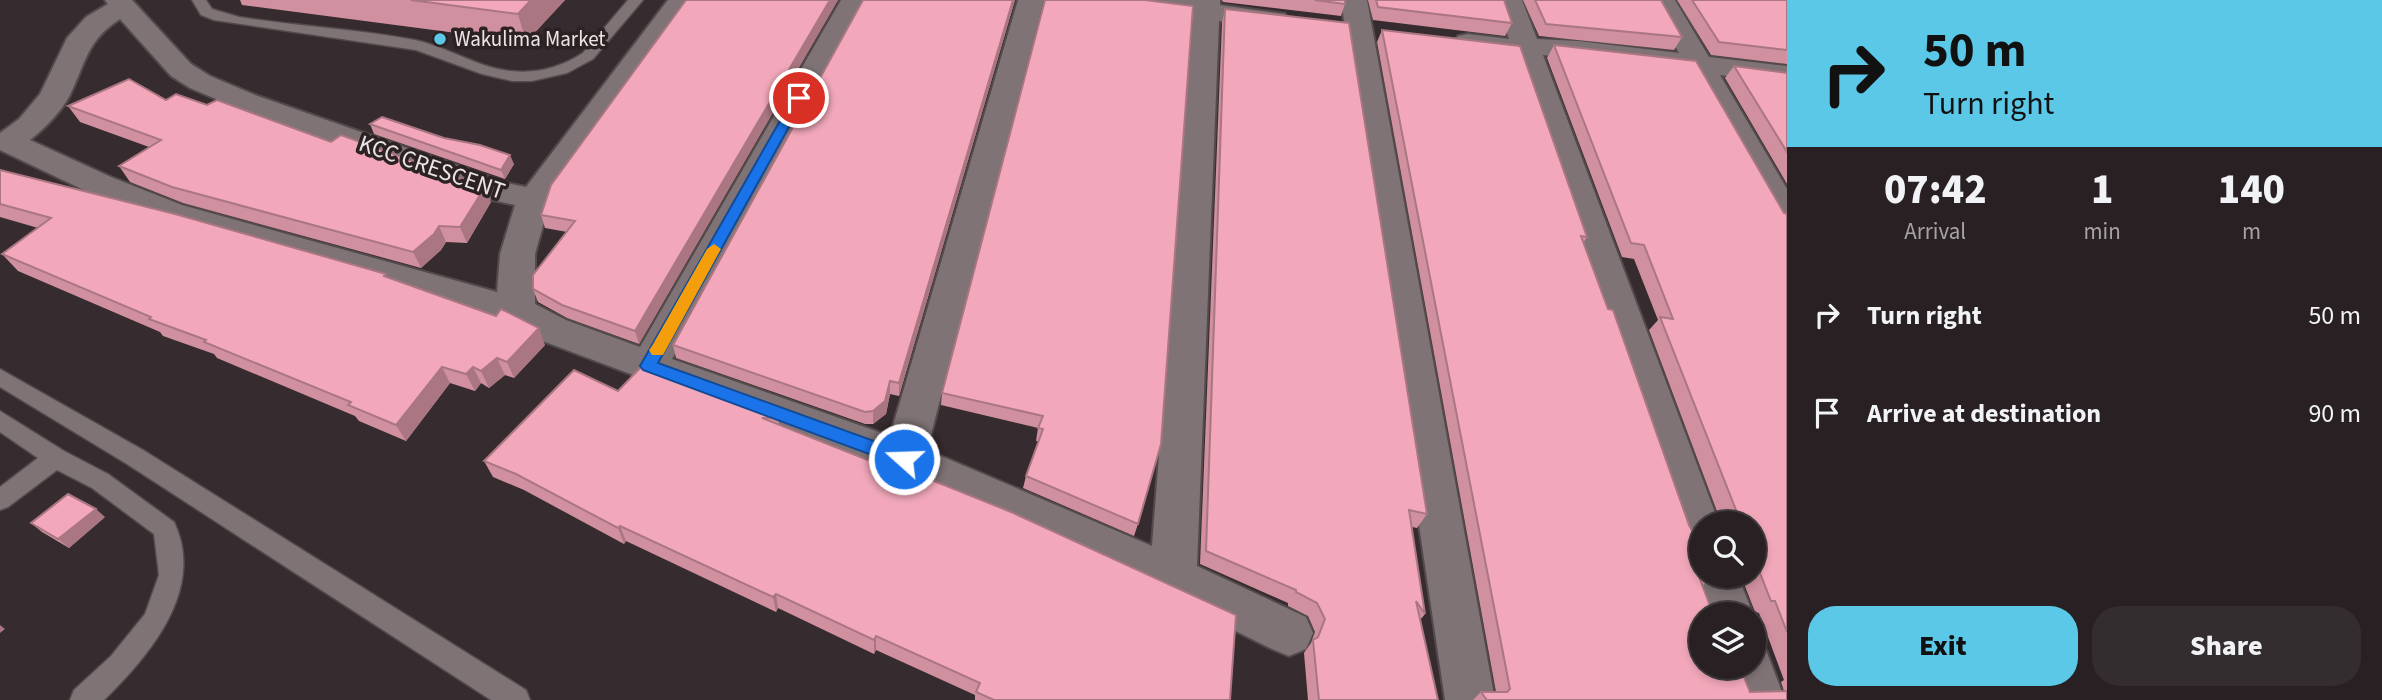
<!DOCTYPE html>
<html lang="en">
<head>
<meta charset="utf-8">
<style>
	body { margin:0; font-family:"Source Sans 3",sans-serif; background:#342d2f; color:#f1f3f6; height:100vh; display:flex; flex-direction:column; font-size:26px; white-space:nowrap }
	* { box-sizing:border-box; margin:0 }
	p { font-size:23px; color:#a5a3a5 }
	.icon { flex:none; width:38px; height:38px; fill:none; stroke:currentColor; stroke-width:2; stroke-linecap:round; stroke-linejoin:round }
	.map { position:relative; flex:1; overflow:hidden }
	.details { display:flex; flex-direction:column; background:#282022; width:595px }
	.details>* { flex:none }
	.banner { background:#5ac8e6; color:#111; overflow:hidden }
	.buttons { position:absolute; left:1689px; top:511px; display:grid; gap:14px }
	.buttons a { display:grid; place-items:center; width:77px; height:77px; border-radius:50%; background:#282022; box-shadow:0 4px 10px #0003,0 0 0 2px #443e40; font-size:35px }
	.pin { position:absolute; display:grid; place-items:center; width:60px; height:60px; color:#fff; margin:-30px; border:4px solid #fff; border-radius:50%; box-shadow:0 2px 7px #0007 }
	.me { position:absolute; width:77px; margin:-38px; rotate:290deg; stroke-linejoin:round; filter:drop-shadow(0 0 5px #0008) }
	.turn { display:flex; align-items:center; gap:24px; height:147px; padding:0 21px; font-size:32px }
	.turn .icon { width:91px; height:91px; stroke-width:2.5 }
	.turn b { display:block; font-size:49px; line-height:60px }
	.eta { display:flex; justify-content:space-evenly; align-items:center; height:119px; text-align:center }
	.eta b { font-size:42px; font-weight:800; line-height:49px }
	.button { display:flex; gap:14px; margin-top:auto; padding:14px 21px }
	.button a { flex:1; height:80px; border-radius:28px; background:#5ac8e6; color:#111; font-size:28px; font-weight:800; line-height:80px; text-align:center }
	.button a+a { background:#342d2f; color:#f1f3f6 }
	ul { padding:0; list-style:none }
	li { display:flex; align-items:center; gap:21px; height:98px; padding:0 21px }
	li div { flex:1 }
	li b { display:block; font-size:26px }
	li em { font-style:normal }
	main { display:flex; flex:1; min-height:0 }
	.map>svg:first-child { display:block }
</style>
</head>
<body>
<main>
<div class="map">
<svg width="1787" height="700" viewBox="0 0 1787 700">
	<rect width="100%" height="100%" fill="#362b2e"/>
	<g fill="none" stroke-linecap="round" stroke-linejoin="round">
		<defs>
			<g id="service">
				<path d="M192,0H206L212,9L239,17C297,26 357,29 415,40C448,47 478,68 511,71C538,74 561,67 583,53L628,0H643L593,59L567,73L532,81H512L482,74L416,50L214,20L201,15Z"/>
				<path d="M0,369L143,450L526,690L530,700H491L127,464L0,387Z"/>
				<path d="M0,411L64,451L108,474L174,522C206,589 150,655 104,700H70L74,690L111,656L145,614L159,575L154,534L92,488L57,470L8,507L0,510V487L38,458L0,432Z"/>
			</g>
			<g id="minor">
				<path d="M105,0H132L191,64L210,76L255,95L507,183L526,187L668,0H694L550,201L535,254V304L566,320L640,347L841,0H867L672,359L890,436L1018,0H1044L927,450L1152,546L1193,17L1122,8L1113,6L1109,0H1220V5L1285,14L1289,20L1285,26L1276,28L1219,21L1197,566L1306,617L1313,633L1306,649L1289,656L1272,649L1157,592L889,471L540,340L504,320L158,220L88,192L0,150V133L19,119L40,94L67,38L86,17L108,4ZM120,19L171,76L190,88L235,107L488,199L515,205L500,254L497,292L182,205L111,177L30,140C44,129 61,112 70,95C86,62 87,40 120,19Z"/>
				<path d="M1341,0H1367L1495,700H1445Z"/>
				<path d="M1496,0H1522L1537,39L1578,41L1679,53L1649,0H1675L1709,57L1787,66V84L1720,75L1787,189V228L1775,225L1770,217L1689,71L1543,55L1719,523H1701V556L1685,550L1678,536L1515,56L1458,48L1454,42L1458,36L1468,34L1509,39Z"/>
				<path d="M1701,560V576H1738L1753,614H1705L1692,576Z"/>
				<path d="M1754,645L1766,650L1785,700H1735L1723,667H1754Z"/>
			</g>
		</defs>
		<use href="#service" stroke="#534a4c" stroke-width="3"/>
		<use href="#minor" stroke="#534a4c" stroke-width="4"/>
		<use href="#service" fill="#7f7375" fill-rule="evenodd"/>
		<use href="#minor" fill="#7f7375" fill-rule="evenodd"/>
	</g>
	<g fill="#d090a0">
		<path d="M240,0H565L526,42L242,5Z"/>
		<path d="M686,0H838L639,344L567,318L538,302L533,289L567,232L545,228L541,215Z"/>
		<path d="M863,0H1015L899,396L890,394L886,414L873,424H865L676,358L673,345Z"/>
		<path d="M1045,0L1138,524L1134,536L1023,488L1026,476L1039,441H1036L1038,428L941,405L942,393Z"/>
		<path d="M1222,0H1345V4L1341,16L1223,2Z"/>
		<path d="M1368,0H1504L1512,23L1505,36L1373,20Z"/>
		<path d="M1523,0H1661L1682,37L1674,50L1539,36Z"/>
		<path d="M1677,0H1787V64L1711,55Z"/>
		<path d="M1225,9L1427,514L1417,528L1412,527L1425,614L1420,620L1438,700H1308L1304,653L1311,643L1315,632L1308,616L1288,606V603L1200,564L1222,23Z"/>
		<path d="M1382,30L1587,237L1583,243L1701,576L1709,580L1703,585L1701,614L1750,692L1784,691L1781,682L1784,680L1759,613L1755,612L1741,576H1754V523H1706L1718,514L1649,330L1658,320L1634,259L1622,257L1547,58L1554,45L1784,213L1787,214V700H1473L1481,692H1496L1377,42Z"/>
		<path d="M1734,66L1787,73V184L1725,78Z"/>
		<path d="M166,100L207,105L491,202L467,243L446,242L441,250L421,268L183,203L130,182L119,166L149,147L80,122L68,106Z"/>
		<path d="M370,124L514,164L505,179L374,134Z"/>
		<path d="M0,170L387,277L545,345L514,378L505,375L489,388L481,383L475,391L450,383L406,441L359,421L355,416L217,358L214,354L163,336L160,332L18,271L2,254L38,228L0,217Z"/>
		<path d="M618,391L778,417L779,425L1230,700H975V695L876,650L874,654L778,608L776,612L626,541L624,544L524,490L493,477L484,461Z"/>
		<path d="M105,517L69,548L42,532L31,523Z"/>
	</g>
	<g fill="#a97682">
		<path d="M531,0H565L526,42L518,14Z"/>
		<path d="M830,0H838L639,344L635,331Z"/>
		<path d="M1013,0H1015L899,396V383Z"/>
		<path d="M510,155L514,164L505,179L501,170Z"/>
		<path d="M485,187L491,202L467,243L460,227Z"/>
		<path d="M439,226L446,242L441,250L421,268L413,252Z"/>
		<path d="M539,328L545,345L514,378L507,362Z"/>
		<path d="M497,358L505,375L489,388L481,371Z"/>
		<path d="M442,367L450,383L406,441L396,425Z"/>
		<path d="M473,367L481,383L475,391L466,374Z"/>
		<path d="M890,381V394L886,414L873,424V411Z"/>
		<path d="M96,509L105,517L69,548L58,539Z"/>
		<path d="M620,526L626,541L624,544L618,528Z"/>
		<path d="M776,594L778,608L776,612L773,597Z"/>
		<path d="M0,625L5,629L0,633Z"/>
		<path d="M876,636V650L874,654V640Z"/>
	</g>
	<g fill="#f2a8ba" stroke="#a97682" stroke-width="2">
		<path d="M411,0H531L518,14Z"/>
		<path d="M686,0H830L635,331L562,305L533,289V275L575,221L541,215L551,185Z"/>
		<path d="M863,0H1013L899,383L890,381L885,401L873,411L865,412L673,345Z"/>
		<path d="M1045,0H1145L1193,6L1161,444L1138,524L1026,476L1043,429L1038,428L1043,416L942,393Z"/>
		<path d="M1315,0H1345V4Z"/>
		<path d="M1376,0H1504L1512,23L1378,7Z"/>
		<path d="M1535,0H1661L1682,37L1546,24Z"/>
		<path d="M1692,0H1787V50L1719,42Z"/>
		<path d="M1225,9L1349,23L1427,514L1409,510L1425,614L1416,601L1438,700H1319L1313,640L1318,637L1325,619L1317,603L1296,592V590L1206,551Z"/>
		<path d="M1382,30L1520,46L1587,237L1581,236L1608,309L1613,310L1689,525L1698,541L1701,542V576H1708L1709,580L1700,579L1713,614H1701V667H1740L1750,692L1787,691V700H1487L1481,692H1507L1510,689Z"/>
		<path d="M1554,45L1696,61L1784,213L1787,214V632L1775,601H1771L1756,563H1754V523H1718V514H1733L1736,510L1660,317L1673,319L1644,245L1631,243Z"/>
		<path d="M1734,66L1787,73V152Z"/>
		<path d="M129,79L166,100L176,94L207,105L217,100L331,142L341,135L485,187L460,227L439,226L434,234L413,252L172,187L119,166L161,140L68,106Z"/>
		<path d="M382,117L444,138L480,145L510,155L501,170L370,124Z"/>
		<path d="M0,170L175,214L386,274L384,276L496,316L501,309L539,328L507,362L497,358L481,371L473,367L466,374L442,367L396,425L348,405L351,402L204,342L206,340L149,319L151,317L2,254L51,218L0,204Z"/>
		<path d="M642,366L778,417L762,418L903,474L906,471L929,479L1011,512L1236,615L1230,700H994L976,692L980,683L876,636L874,640L776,594L773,597L620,526L618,528L516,474L484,461L574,370L618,391Z"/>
		<path d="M68,494L96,509L58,539L31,523Z"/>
	</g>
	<path fill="#1a73e8" stroke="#114b97" stroke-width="2" d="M799,94L805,98L658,363L910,454L913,459L910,464L904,467L643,370L640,366L793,98Z"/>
	<path fill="#f59e0b" d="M714,244L721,249L663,355H652L649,350L652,346L707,249Z"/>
	<circle fill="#5ac8e6" stroke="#2c2224" stroke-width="2.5" cx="440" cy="39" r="7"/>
	<g text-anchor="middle" stroke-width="7" stroke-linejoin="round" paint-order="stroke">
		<g font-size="21" fill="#ebe4e6" stroke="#2c2224" text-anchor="start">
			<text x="454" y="46">Wakulima Market</text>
		</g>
		<g font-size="24" fill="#ebe4e6" stroke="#2c2224">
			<text transform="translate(432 167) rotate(19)" y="8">KCC CRESCENT</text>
		</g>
	</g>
</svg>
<div class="buttons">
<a><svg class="icon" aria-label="search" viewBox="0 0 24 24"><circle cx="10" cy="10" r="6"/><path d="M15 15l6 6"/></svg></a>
<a><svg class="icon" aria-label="layers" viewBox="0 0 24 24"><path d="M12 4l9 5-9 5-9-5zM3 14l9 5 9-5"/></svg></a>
</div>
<div class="pin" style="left:799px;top:98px;background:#d93025"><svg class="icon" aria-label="arrive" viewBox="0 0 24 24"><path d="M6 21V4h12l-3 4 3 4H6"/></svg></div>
<svg class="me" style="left:904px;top:459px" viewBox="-20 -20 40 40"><circle r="17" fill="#1a73e8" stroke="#fff" stroke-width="3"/><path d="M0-11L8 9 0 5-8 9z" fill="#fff"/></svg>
</div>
<section class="details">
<div class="banner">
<div class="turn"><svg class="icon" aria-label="right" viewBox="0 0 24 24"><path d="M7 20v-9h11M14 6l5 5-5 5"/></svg><div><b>50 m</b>Turn right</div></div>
</div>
<div class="eta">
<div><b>07:42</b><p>Arrival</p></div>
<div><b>1</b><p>min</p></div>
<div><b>140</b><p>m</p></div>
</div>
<ul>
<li><svg class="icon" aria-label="right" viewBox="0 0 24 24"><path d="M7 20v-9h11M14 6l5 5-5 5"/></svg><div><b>Turn right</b></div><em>50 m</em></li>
<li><svg class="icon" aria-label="arrive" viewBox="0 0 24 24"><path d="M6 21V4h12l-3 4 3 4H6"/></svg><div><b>Arrive at destination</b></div><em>90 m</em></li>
</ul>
<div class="button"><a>Exit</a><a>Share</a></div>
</section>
</main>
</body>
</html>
